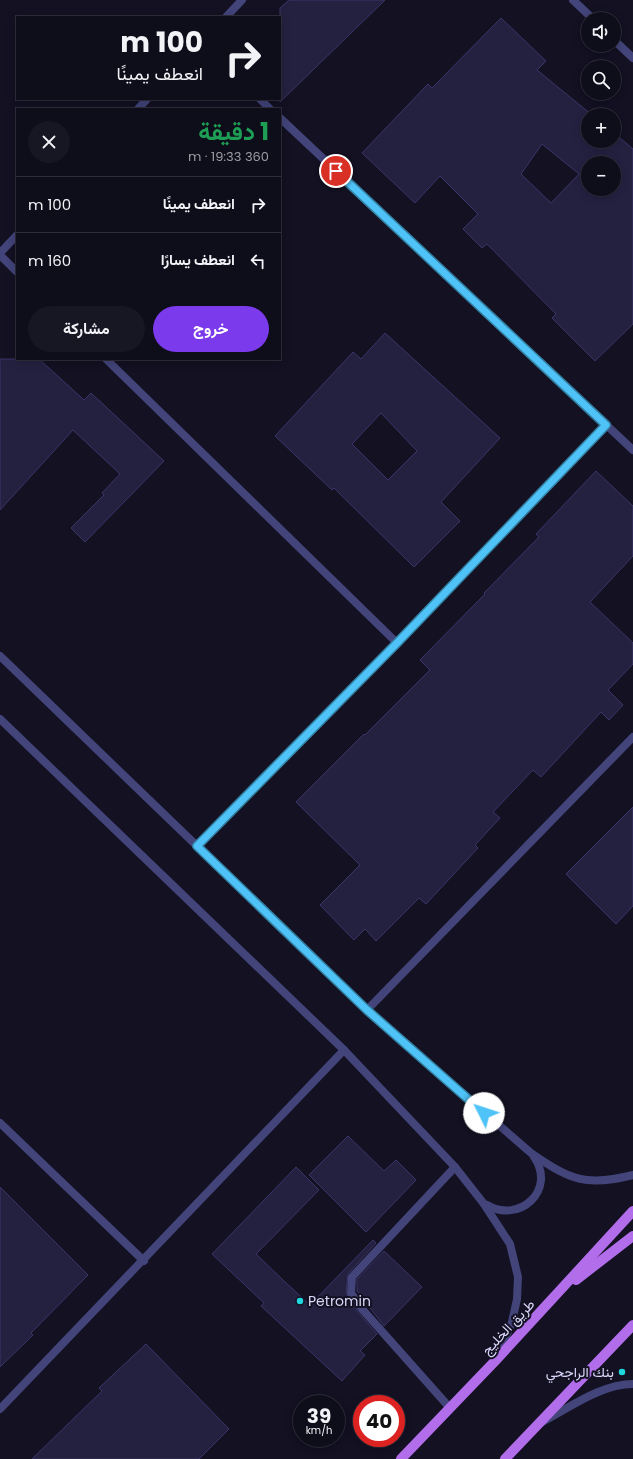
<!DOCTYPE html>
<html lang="ar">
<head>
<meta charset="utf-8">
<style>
	body { margin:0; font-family:Poppins,Vazirmatn,sans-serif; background:#171623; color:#f1f3f6; direction:rtl; height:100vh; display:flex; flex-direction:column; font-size:15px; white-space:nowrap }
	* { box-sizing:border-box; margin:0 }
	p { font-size:13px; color:#9b9ca2 }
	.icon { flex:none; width:22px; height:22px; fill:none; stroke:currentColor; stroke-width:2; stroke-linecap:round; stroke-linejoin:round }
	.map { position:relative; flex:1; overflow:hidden; direction:ltr }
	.sheet { position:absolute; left:16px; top:108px; width:265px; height:252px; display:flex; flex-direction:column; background:#0e0d1a; border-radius:0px; box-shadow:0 2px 10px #0003,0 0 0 1px #2e2d39; direction:rtl }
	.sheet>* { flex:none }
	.banner { position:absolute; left:16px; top:16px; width:265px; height:84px; border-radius:0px; box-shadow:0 2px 10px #0003,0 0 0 1px #2e2d39; direction:rtl; background:#0e0d1a; color:#f1f3f6; overflow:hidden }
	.buttons { position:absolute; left:581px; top:12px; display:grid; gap:8px }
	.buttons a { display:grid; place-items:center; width:40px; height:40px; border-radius:50%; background:#0e0d1a; box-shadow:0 2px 10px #0003,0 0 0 1px #2e2d39; font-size:20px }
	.speed { position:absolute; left:293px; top:1395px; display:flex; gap:8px; font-size:20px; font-weight:700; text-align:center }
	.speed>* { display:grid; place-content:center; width:52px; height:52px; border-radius:50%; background:#0e0d1a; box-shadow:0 2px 10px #0003,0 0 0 1px #2e2d39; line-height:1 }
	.speed small { font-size:10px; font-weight:400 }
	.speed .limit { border:6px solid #d22; background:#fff; color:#111 }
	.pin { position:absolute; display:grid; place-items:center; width:34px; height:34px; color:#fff; margin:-17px; border:2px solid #fff; border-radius:50%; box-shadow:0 1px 4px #0007 }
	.me { position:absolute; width:44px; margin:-22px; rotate:311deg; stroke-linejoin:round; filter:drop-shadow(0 0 3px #0008) }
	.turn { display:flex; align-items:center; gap:14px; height:84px; padding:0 12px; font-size:18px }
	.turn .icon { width:52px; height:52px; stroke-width:2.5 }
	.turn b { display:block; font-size:28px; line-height:34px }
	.round { display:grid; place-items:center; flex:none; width:42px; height:42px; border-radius:21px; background:#171623 }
	.head { display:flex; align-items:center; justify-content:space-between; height:68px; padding:0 12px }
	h1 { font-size:24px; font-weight:700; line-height:30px; color:#1e9e55 }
	.button { display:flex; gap:8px; margin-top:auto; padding:8px 12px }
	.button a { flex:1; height:46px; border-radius:24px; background:#7c3aed; color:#fff; font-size:16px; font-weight:700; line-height:46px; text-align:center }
	.button a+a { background:#171623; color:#f1f3f6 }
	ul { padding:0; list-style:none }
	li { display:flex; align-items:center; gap:12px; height:56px; padding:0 12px; border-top:1px solid #2e2d39 }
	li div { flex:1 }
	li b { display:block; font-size:15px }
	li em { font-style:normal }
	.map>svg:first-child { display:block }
</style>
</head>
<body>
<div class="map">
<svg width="633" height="1459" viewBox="0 0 633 1459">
	<rect width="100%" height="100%" fill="#131122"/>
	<g fill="#242040" stroke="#3b3569" fill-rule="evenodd">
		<path d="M289,0H385L280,102V8Z"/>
		<path d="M501,18L546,61L537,70L592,115H588V141H614V133L633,149V324L595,361L552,318L556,314L487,244L482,248L463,229L478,214L440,176L415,203L362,153L428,84L432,88ZM542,144L579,174L551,203L521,174ZM588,163H614V189H588Z"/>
		<path d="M385,333L500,438L441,502L460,521L414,567L334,488L332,490L275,436L353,352L361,359ZM381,413L417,451L388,480L352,444Z"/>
		<path d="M0,359H39L84,400L91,393L164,461L85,542L71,528L104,495L102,493L120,474L73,430L0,510Z"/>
		<path d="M596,471L633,506V556L590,602L633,643V664L608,690L623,705L609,720L601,712L541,777L533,770L493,812L500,818L475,845L478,848L426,904L419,898L376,941L365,929L354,940L320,905L360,865L296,802L364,734L365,735L430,670L420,660L485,594L484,593L539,537L536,534Z"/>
		<path d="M633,807V906L616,924L566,874Z"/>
		<path d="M348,1136L384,1171L396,1160L416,1180L366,1232L309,1175Z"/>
		<path d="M296,1167L319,1190L256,1254L284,1281L310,1305L373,1240L376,1243L348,1274L346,1293L358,1312L377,1334L360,1351L365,1355L342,1381L261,1306L264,1303L212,1254Z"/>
		<path d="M0,1187L88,1275L31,1333L33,1335L0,1367Z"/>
		<path d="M384,1251L422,1287L384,1326L357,1291V1279Z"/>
		<path d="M146,1344L229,1429L199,1459H32L102,1391L99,1388Z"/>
	</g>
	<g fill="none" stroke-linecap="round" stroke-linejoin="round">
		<path stroke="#42447a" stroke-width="8" d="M450,1408L362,1309L351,1293L352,1277L455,1167"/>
		<g stroke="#42447a" stroke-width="8">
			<path d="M573,0L593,19"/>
			<path d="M226,17L242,0"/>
			<path d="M614,40L633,58"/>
			<path d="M260,99L270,109"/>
			<path d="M138,109L147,99"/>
			<path d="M280,118L633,450"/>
			<path d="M0,253L17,235"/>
			<path d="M0,255L17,272"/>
			<path d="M106,359L397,643"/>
			<path d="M197,846L397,643L607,425"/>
			<path d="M367,1010L633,737"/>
			<path d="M0,1123L144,1261"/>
			<path d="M0,1409L344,1050"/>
		</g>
		<g stroke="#42447a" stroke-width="8">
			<path d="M0,656L367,1010L531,1153C570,1180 586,1187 633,1175"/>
			<path d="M0,719L344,1050L455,1167L484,1204L510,1244L518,1277L517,1299L512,1322L498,1355"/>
			<path d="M487,1205C519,1224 557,1190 534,1157"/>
			<path d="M542,1422C569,1408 601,1384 633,1384"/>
		</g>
		<g stroke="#b26dea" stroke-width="10">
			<path d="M576,1280L633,1236"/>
			<path d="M401,1459L496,1360L633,1211"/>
			<path d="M505,1459L633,1325"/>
		</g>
	</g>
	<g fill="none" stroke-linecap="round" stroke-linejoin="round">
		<defs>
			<path id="route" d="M336,171L606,425L397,643L197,846L367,1010L484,1113"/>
		</defs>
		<use href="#route" stroke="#337fa1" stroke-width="10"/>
		<use href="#route" stroke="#4fc3f7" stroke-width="7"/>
	</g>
	<g fill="#1fd8dd" stroke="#131122" stroke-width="1.5">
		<circle cx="300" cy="1301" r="4"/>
		<circle cx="622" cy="1372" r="4"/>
	</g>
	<g text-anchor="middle" stroke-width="4" stroke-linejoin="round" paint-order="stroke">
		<g font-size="14" fill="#d9d7f9" stroke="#131122" text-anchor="start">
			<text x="308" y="1306">Petromin</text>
			<text x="614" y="1377" text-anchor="end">بنك الراجحي</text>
		</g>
		<g font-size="14" fill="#d9d7f9" stroke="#131122">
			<text transform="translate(508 1327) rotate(-47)" y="5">طريق الخليج</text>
		</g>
	</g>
</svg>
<div class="buttons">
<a><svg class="icon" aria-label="sound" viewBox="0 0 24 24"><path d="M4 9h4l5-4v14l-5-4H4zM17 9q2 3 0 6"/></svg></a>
<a><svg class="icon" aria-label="search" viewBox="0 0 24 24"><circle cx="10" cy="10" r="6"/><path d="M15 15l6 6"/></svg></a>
<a>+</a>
<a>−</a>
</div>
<div class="speed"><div>39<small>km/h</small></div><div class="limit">40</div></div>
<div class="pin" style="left:336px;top:171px;background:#d93025"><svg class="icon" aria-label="arrive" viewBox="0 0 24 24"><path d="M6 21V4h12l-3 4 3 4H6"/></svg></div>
<svg class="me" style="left:484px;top:1113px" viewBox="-20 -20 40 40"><circle r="19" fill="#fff"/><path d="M0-13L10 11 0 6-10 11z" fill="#4fc3f7"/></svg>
<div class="banner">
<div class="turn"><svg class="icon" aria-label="right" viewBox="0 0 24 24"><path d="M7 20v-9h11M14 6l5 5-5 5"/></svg><div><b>100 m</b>انعطف يمينًا</div></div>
</div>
<section class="sheet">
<div class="head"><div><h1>1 دقيقة</h1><p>360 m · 19:33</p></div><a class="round"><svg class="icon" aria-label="close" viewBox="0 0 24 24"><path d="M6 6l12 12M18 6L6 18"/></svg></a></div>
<ul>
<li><svg class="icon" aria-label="right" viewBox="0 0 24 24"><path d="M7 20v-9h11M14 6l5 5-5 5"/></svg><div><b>انعطف يمينًا</b></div><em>100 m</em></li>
<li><svg class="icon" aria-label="left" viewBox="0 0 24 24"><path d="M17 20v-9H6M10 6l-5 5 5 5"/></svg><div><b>انعطف يسارًا</b></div><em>160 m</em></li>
</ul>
<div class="button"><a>خروج</a><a>مشاركة</a></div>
</section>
</div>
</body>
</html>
